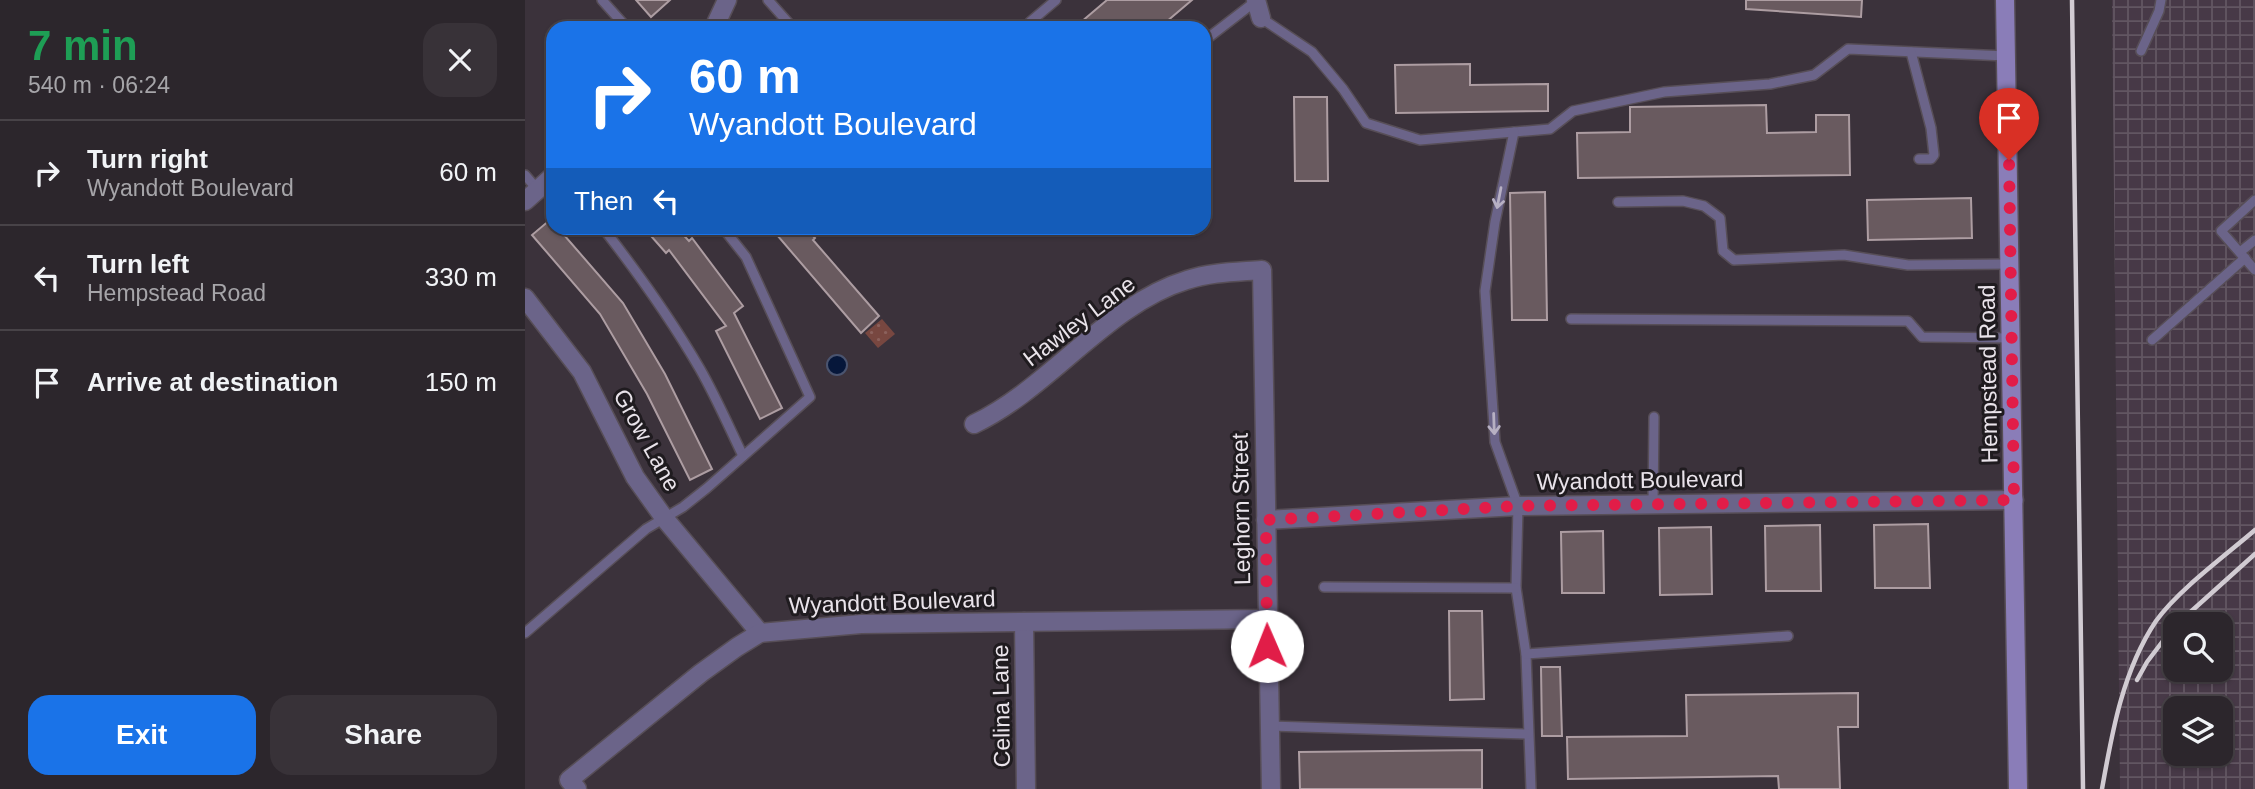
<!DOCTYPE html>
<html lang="en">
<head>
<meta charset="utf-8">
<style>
	body { margin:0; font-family:Arial,sans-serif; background:#383238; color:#f1f3f6; height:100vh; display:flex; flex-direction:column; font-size:26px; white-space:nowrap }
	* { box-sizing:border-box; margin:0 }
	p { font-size:23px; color:#a6a5a9 }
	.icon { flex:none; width:38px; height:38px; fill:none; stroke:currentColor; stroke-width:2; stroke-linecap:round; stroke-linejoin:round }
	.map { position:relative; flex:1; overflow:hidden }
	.drawer { display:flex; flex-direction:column; background:#2c262c; width:525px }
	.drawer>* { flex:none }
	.banner { position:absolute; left:21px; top:21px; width:665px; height:214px; border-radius:21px; box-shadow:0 2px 5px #0004,0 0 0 2px #484348; background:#1a73e8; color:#fff; overflow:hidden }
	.tools { position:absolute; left:1638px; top:612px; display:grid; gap:14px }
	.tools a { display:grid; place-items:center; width:70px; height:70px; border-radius:14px; background:#2c262c; box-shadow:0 2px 5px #0004,0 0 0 2px #484348; font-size:35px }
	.pin { position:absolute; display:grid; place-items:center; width:60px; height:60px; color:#fff; margin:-72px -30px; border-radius:50% 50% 50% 0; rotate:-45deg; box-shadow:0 0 7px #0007 }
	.pin .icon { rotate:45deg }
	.me { position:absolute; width:77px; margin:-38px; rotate:359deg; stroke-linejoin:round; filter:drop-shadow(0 0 5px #0008) }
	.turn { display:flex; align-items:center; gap:24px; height:147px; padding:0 28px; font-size:32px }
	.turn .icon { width:91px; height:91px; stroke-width:2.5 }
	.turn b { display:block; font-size:49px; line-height:60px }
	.then { display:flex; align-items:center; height:66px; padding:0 28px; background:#0003; gap:14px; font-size:26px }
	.round { display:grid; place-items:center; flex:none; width:74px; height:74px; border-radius:21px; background:#383238 }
	.headline { display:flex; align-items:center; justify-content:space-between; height:119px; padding:0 28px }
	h1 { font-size:42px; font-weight:600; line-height:52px; color:#1e9e55 }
	.primary-button { display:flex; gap:14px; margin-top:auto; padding:14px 28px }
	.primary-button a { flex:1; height:80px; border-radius:21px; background:#1a73e8; color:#fff; font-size:28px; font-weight:600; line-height:80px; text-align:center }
	.primary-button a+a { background:#383238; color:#f1f3f6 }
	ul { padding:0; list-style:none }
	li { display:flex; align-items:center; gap:21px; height:105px; padding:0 28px; border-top:2px solid #484348 }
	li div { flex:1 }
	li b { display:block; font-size:26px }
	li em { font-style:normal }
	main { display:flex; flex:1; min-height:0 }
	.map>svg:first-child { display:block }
</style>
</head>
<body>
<main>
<section class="drawer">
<div class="headline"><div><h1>7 min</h1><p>540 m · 06:24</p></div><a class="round"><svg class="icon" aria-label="close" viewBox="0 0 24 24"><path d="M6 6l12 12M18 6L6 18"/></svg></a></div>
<ul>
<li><svg class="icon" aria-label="right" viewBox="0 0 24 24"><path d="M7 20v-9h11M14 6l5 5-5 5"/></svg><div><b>Turn right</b><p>Wyandott Boulevard</p></div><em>60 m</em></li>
<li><svg class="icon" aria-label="left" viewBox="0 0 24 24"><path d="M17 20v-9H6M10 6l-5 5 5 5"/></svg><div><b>Turn left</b><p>Hempstead Road</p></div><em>330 m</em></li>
<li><svg class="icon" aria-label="arrive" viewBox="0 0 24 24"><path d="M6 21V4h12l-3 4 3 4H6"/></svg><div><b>Arrive at destination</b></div><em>150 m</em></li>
</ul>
<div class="primary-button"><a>Exit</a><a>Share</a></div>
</section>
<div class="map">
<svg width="1730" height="789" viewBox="0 0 1730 789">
	<defs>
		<pattern id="industrial-grid" width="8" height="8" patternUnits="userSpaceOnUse" patternTransform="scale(1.75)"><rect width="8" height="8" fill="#473947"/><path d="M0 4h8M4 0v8" fill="none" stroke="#625662"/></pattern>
		<pattern id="grass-dots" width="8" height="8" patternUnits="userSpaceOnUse" patternTransform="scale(1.75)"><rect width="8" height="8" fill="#784740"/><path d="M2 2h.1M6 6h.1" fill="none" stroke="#8b615c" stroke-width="1.8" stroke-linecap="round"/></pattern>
	</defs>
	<rect width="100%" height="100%" fill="#3b323b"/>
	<path fill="url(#industrial-grid)" fill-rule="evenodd" d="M1587,0H1730V789H1595ZM1650,625H1696V670H1650ZM1650,709H1696V754H1650Z"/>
	<path fill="url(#grass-dots)" d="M357,319L370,334L353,348L340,333Z"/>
	<circle fill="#06173a" stroke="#4a546f" stroke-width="2" cx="312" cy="365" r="10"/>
	<g fill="#695a5f" stroke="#ad9da2" stroke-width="2">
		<path d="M111,0H145L126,17Z"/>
		<path d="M582,0H667L634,28H549Z"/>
		<path d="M1221,0H1337L1336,17L1221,9Z"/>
		<path d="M945,64V85L1023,84V111L871,113L870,65Z"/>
		<path d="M769,97H802L803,181H770Z"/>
		<path d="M1241,105L1242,133L1291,132V115H1324L1325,175L1053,178L1052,133L1105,132V107Z"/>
		<path d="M1020,192L1022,320H987L985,193Z"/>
		<path d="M1446,198L1447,238L1343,240L1342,200Z"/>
		<path d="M26,219L28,228H33L98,303L140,374L187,469L165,480L122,394L75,314L7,235Z"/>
		<path d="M119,228H152L164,241L167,238L218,306L209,313L257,408L235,419L191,331L201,326L144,250L141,253Z"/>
		<path d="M246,228H280L290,238L288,240L354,316L336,333Z"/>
		<path d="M1403,524L1405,588H1350L1349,525Z"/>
		<path d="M1295,525L1296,591H1241L1240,526Z"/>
		<path d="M1186,527L1187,594L1135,595L1134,528Z"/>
		<path d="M1078,531L1079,593H1037L1036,532Z"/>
		<path d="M924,611H957L959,699L925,700Z"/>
		<path d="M1016,667H1035L1037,736H1017Z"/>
		<path d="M1333,693V727H1313L1315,789H1254L1253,776L1043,779L1042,737L1162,736L1161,695Z"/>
		<path d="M957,750V789H775L774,752Z"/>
	</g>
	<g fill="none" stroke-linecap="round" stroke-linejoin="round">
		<defs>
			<g id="service">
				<path d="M77,0L102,28"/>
				<path d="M243,0L268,28"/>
				<path d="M736,18L787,52L818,89L841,123L895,140L1025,129L1048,111L1139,92L1245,84L1289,75L1323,49L1481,56"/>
				<path d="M505,22L531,0"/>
				<path d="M679,41L731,1"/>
				<path d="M1616,51L1634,11L1636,0"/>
				<path d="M1386,52L1406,128L1409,155L1406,159H1394"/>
				<path d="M989,132L970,222L960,291L970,442L993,506L991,588L1001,654L1006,789"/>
				<path d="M0,175L12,189"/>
				<path d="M1730,200L1696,231L1730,270"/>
				<path d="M1093,202L1158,201L1179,206L1195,218L1198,251L1209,260L1319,255L1383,265L1486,264"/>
				<path d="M78,228C113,273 146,319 175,369C191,397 204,427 218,456"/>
				<path d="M1715,252L1730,240"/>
				<path d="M1046,319L1383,321L1397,337L1487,338"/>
				<path d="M1627,340L1720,258"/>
				<path d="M1128,505L1129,417"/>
				<path d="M799,587L991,588"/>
				<path d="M0,633L121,529L158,507L182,488L285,397L221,257L198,228"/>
				<path d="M1001,654L1263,636"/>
				<path d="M744,726L1003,734"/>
			</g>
			<g id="minor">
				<path d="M731,0L736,18"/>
				<path d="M0,298L57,372L110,477L140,519L235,633"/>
				<path d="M449,424C525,388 582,304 662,280C686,272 712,272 737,270L746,789"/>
				<path d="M741,520L993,506L1489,500"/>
				<path d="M499,622L501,789"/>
				<path d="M52,789L44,780L176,673L212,647L235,633L336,624L741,619"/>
			</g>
			<g id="tertiary">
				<path d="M189,28L202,0"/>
				<path d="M0,201L28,176"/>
			</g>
			<path id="secondary" d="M1480,0L1493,789"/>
		</defs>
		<use href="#service" stroke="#574e57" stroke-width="12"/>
		<use href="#minor" stroke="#574e57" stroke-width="21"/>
		<use href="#tertiary" stroke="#574e57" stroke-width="21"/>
		<use href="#secondary" stroke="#574e57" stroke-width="21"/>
		<use href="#service" stroke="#6b6489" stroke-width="9"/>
		<use href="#minor" stroke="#6b6489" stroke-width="18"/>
		<use href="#tertiary" stroke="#6b6489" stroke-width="18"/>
		<use href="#secondary" stroke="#8a7db8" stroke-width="18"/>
		<g stroke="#d1cbd2" stroke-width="4.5">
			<path d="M1547,0L1558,789"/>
			<path d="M1651,625L1730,554"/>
			<path d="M1612,680L1622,662L1650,625"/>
			<path d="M1577,789C1587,732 1598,670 1631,621C1653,590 1701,555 1730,530"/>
		</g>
	</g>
	<defs><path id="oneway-shaft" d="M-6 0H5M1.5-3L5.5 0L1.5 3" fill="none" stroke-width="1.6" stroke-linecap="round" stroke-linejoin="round" transform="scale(1.75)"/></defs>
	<g stroke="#b7b0c3">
		<use href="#oneway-shaft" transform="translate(974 198) rotate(101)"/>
		<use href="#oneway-shaft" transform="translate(969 424) rotate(88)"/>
	</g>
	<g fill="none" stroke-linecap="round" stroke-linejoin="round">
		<path stroke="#e11d48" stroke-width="12" stroke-dasharray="0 21.6" d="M742,646L741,520L993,506L1489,500L1484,160"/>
	</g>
	<g text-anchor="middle" stroke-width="6" stroke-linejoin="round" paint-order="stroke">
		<g font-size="23" fill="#e9e3ea" stroke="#1f1b1f">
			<text transform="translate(554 321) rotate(-37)" y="8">Hawley Lane</text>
			<text transform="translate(1463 374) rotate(-91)" y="8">Hempstead Road</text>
			<text transform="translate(122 440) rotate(61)" y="8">Grow Lane</text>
			<text transform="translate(1115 480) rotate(-1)" y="8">Wyandott Boulevard</text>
			<text transform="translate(716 509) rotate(-91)" y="8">Leghorn Street</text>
			<text transform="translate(367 602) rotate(-2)" y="8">Wyandott Boulevard</text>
			<text transform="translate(476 706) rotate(-91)" y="8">Celina Lane</text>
		</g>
	</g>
</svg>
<div class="tools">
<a><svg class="icon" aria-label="search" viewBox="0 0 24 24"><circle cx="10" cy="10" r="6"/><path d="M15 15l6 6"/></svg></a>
<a><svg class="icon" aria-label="layers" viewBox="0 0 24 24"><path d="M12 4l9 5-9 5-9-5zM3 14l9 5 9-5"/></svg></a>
</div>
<div class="pin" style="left:1484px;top:160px;background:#d93025"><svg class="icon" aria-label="arrive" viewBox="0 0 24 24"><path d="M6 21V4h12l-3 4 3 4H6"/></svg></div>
<svg class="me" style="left:742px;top:646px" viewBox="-20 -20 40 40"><circle r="19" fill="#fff"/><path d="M0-13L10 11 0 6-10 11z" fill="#e11d48"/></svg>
<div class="banner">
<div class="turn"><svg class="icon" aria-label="right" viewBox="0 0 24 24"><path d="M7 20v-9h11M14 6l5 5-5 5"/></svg><div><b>60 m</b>Wyandott Boulevard</div></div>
<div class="then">Then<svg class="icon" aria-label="left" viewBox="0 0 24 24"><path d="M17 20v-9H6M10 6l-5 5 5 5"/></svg></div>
</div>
</div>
</main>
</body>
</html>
